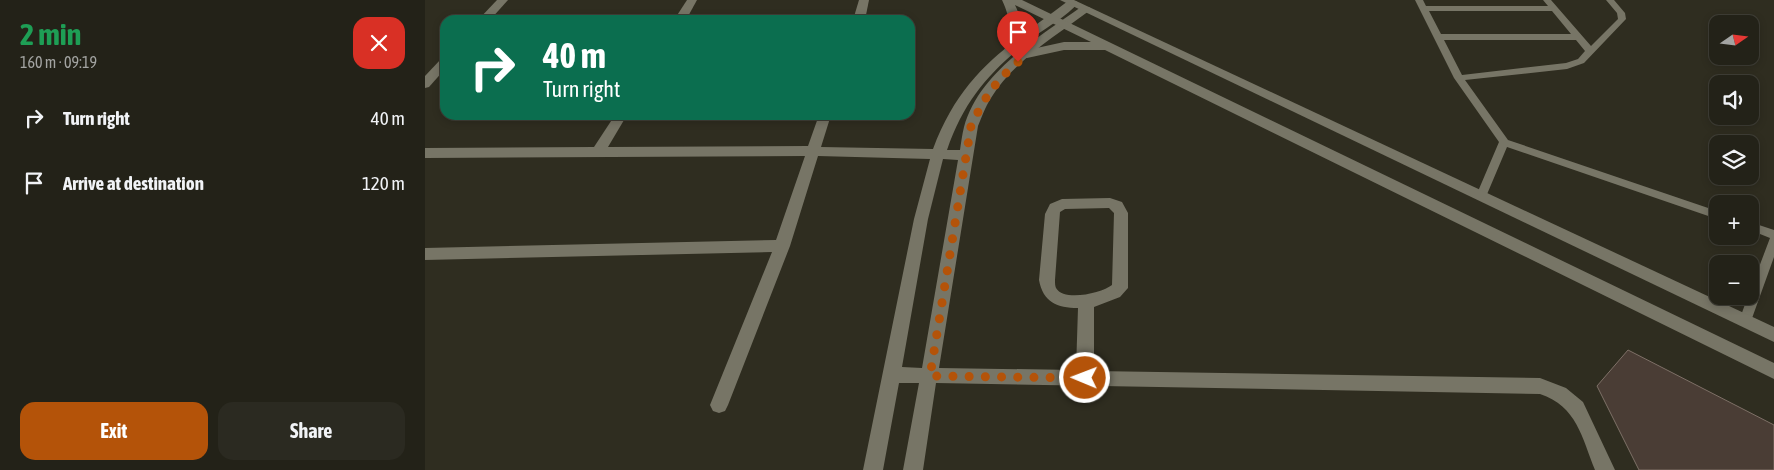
<!DOCTYPE html>
<html lang="en">
<head>
<meta charset="utf-8">
<style>
	body { margin:0; font-family:"Asap Condensed",sans-serif; background:#2b2a21; color:#f1f3f6; height:100vh; display:flex; flex-direction:column; font-size:19px; white-space:nowrap }
	* { box-sizing:border-box; margin:0 }
	p { font-size:16px; color:#a3a4a2 }
	.icon { flex:none; width:28px; height:28px; fill:none; stroke:currentColor; stroke-width:2; stroke-linecap:round; stroke-linejoin:round }
	.map { position:relative; flex:1; overflow:hidden }
	.drawer { display:flex; flex-direction:column; background:#232218; width:425px }
	.drawer>* { flex:none }
	.banner { position:absolute; left:15px; top:15px; width:475px; height:105px; border-radius:15px; box-shadow:0 2px 8px #0003,0 0 0 1px #403f37; background:#0b6e4f; color:#fff; overflow:hidden }
	.needle { width:32px; rotate:76deg }
	.controls { position:absolute; left:1284px; top:15px; display:grid; gap:10px }
	.controls a { display:grid; place-items:center; width:50px; height:50px; border-radius:10px; background:#232218; box-shadow:0 2px 8px #0003,0 0 0 1px #403f37; font-size:25px }
	.pin { position:absolute; display:grid; place-items:center; width:42px; height:42px; color:#fff; margin:-51px -21px; border-radius:50% 50% 50% 0; rotate:-45deg; box-shadow:0 0 5px #0007 }
	.pin .icon { rotate:45deg }
	.me { position:absolute; width:55px; margin:-28px; rotate:271deg; stroke-linejoin:round; filter:drop-shadow(0 0 4px #0008) }
	.turn { display:flex; align-items:center; gap:18px; height:105px; padding:0 20px; font-size:22px }
	.turn .icon { width:65px; height:65px; stroke-width:2.5 }
	.turn b { display:block; font-size:35px; line-height:42px }
	.round { display:grid; place-items:center; flex:none; width:52px; height:52px; border-radius:15px; background:#2b2a21 }
	.head { display:flex; align-items:center; justify-content:space-between; height:85px; padding:0 20px }
	h1 { font-size:30px; font-weight:700; line-height:38px; color:#1e9e55 }
	.button { display:flex; gap:10px; margin-top:auto; padding:10px 20px }
	.button a { flex:1; height:58px; border-radius:15px; background:#b45309; color:#fff; font-size:20px; font-weight:700; line-height:58px; text-align:center }
	.button a+a { background:#2b2a21; color:#f1f3f6 }
	ul { padding:0; list-style:none }
	li { display:flex; align-items:center; gap:15px; height:65px; padding:0 20px }
	li div { flex:1 }
	li b { display:block; font-size:19px }
	li em { font-style:normal }
	main { display:flex; flex:1; min-height:0 }
	.map>svg:first-child { display:block }
</style>
</head>
<body>
<main>
<section class="drawer">
<div class="head"><div><h1>2 min</h1><p>160 m · 09:19</p></div><a class="round" style="background:#d93025;color:#fff"><svg class="icon" aria-label="close" viewBox="0 0 24 24"><path d="M6 6l12 12M18 6L6 18"/></svg></a></div>
<ul>
<li><svg class="icon" aria-label="right" viewBox="0 0 24 24"><path d="M7 20v-9h11M14 6l5 5-5 5"/></svg><div><b>Turn right</b></div><em>40 m</em></li>
<li><svg class="icon" aria-label="arrive" viewBox="0 0 24 24"><path d="M6 21V4h12l-3 4 3 4H6"/></svg><div><b>Arrive at destination</b></div><em>120 m</em></li>
</ul>
<div class="button"><a>Exit</a><a>Share</a></div>
</section>
<div class="map">
<svg width="1349" height="470" viewBox="0 0 1349 470">
	<rect width="100%" height="100%" fill="#2f2d20"/>
	<path fill="#4a3d35" stroke="#7e7067" d="M1203,350L1349,425V470H1214L1172,386Z"/>
	<g fill="none" stroke-linecap="round" stroke-linejoin="round">
		<g fill="#777566" fill-rule="evenodd">
			<path d="M990,0H998L1001,6H1123L1118,0H1126L1166,46L1193,19L1192,13L1181,0H1189L1200,13L1201,19L1159,63L1142,69L1040,80L1083,140L1292,211V219L1082,147L1060,199H1052L1051,196L1074,142L1029,78ZM1004,11H1127L1146,34H1016ZM1019,40H1151L1160,51L1153,59L1141,63L1037,75Z"/>
			<path d="M1325,222L1349,230V257L1326,321L1324,325L1320,326L1316,325L1314,321L1323,296H1325V291L1345,238L1325,230Z"/>
		</g>
		<g fill="#777566" fill-rule="evenodd">
			<path d="M72,0H83L65,20H53Z"/>
			<path d="M262,0H272L261,20H249Z"/>
			<path d="M434,0H444L440,20H428Z"/>
			<path d="M643,1H651L653,3C642,16 624,26 610,36C567,69 540,98 522,150H535C536,143 537,135 539,127C554,72 613,38 656,7H664L666,9L664,11C630,36 588,62 566,98C560,107 557,117 553,126L514,368L651,370L653,308C632,308 618,302 614,280L620,214L625,204L637,199L685,198L697,202L703,213V288L695,297L669,307V371L1115,378L1141,388L1158,402L1190,470H1170C1157,438 1152,406 1115,394L511,383L498,470H478L494,383H474L458,470H438L489,219L505,159L393,156L365,246L303,405L300,411L294,413L288,411L285,405L347,252L0,260V248L351,240L380,156L0,158V148L169,147L190,115H202L183,147L383,146L394,115H406L396,147L508,149C537,72 581,48 643,1ZM518,159L533,160L497,368L477,367L503,219ZM684,208L689,213L687,285C677,293 639,302 631,288C630,286 630,283 630,280L635,212L640,209Z"/>
			<path d="M20,58V69L4,87L0,88V76L16,59Z"/>
		</g>
		<g fill="#777566" fill-rule="evenodd">
			<path d="M577,0H597L1349,363V379L680,50H639L602,58L598,57L596,54L598,51L639,42H666L590,5C598,21 598,38 589,54H581L579,51C586,31 586,19 577,0Z"/>
			<path d="M635,0H649L1349,327V342Z"/>
		</g>
	</g>
	<g fill="none" stroke-linecap="round" stroke-linejoin="round">
		<path stroke="#b45309" stroke-width="9" stroke-dasharray="0 16.2" d="M593,62C569,83 560,97 546,126L505,376L660,378"/>
	</g>
</svg>
<div class="controls">
<a><svg class="needle" viewBox="-14 -14 28 28"><path d="M0-13l5 13h-10z" fill="#e53935"/><path d="M0 13l5-13h-10z" fill="#a3a4a2"/></svg></a>
<a><svg class="icon" aria-label="sound" viewBox="0 0 24 24"><path d="M4 9h4l5-4v14l-5-4H4zM17 9q2 3 0 6"/></svg></a>
<a><svg class="icon" aria-label="layers" viewBox="0 0 24 24"><path d="M12 4l9 5-9 5-9-5zM3 14l9 5 9-5"/></svg></a>
<a>+</a>
<a>−</a>
</div>
<div class="pin" style="left:593px;top:62px;background:#d93025"><svg class="icon" aria-label="arrive" viewBox="0 0 24 24"><path d="M6 21V4h12l-3 4 3 4H6"/></svg></div>
<svg class="me" style="left:660px;top:378px" viewBox="-20 -20 40 40"><circle r="17" fill="#b45309" stroke="#fff" stroke-width="3"/><path d="M0-11L8 9 0 5-8 9z" fill="#fff"/></svg>
<div class="banner">
<div class="turn"><svg class="icon" aria-label="right" viewBox="0 0 24 24"><path d="M7 20v-9h11M14 6l5 5-5 5"/></svg><div><b>40 m</b>Turn right</div></div>
</div>
</div>
</main>
</body>
</html>
